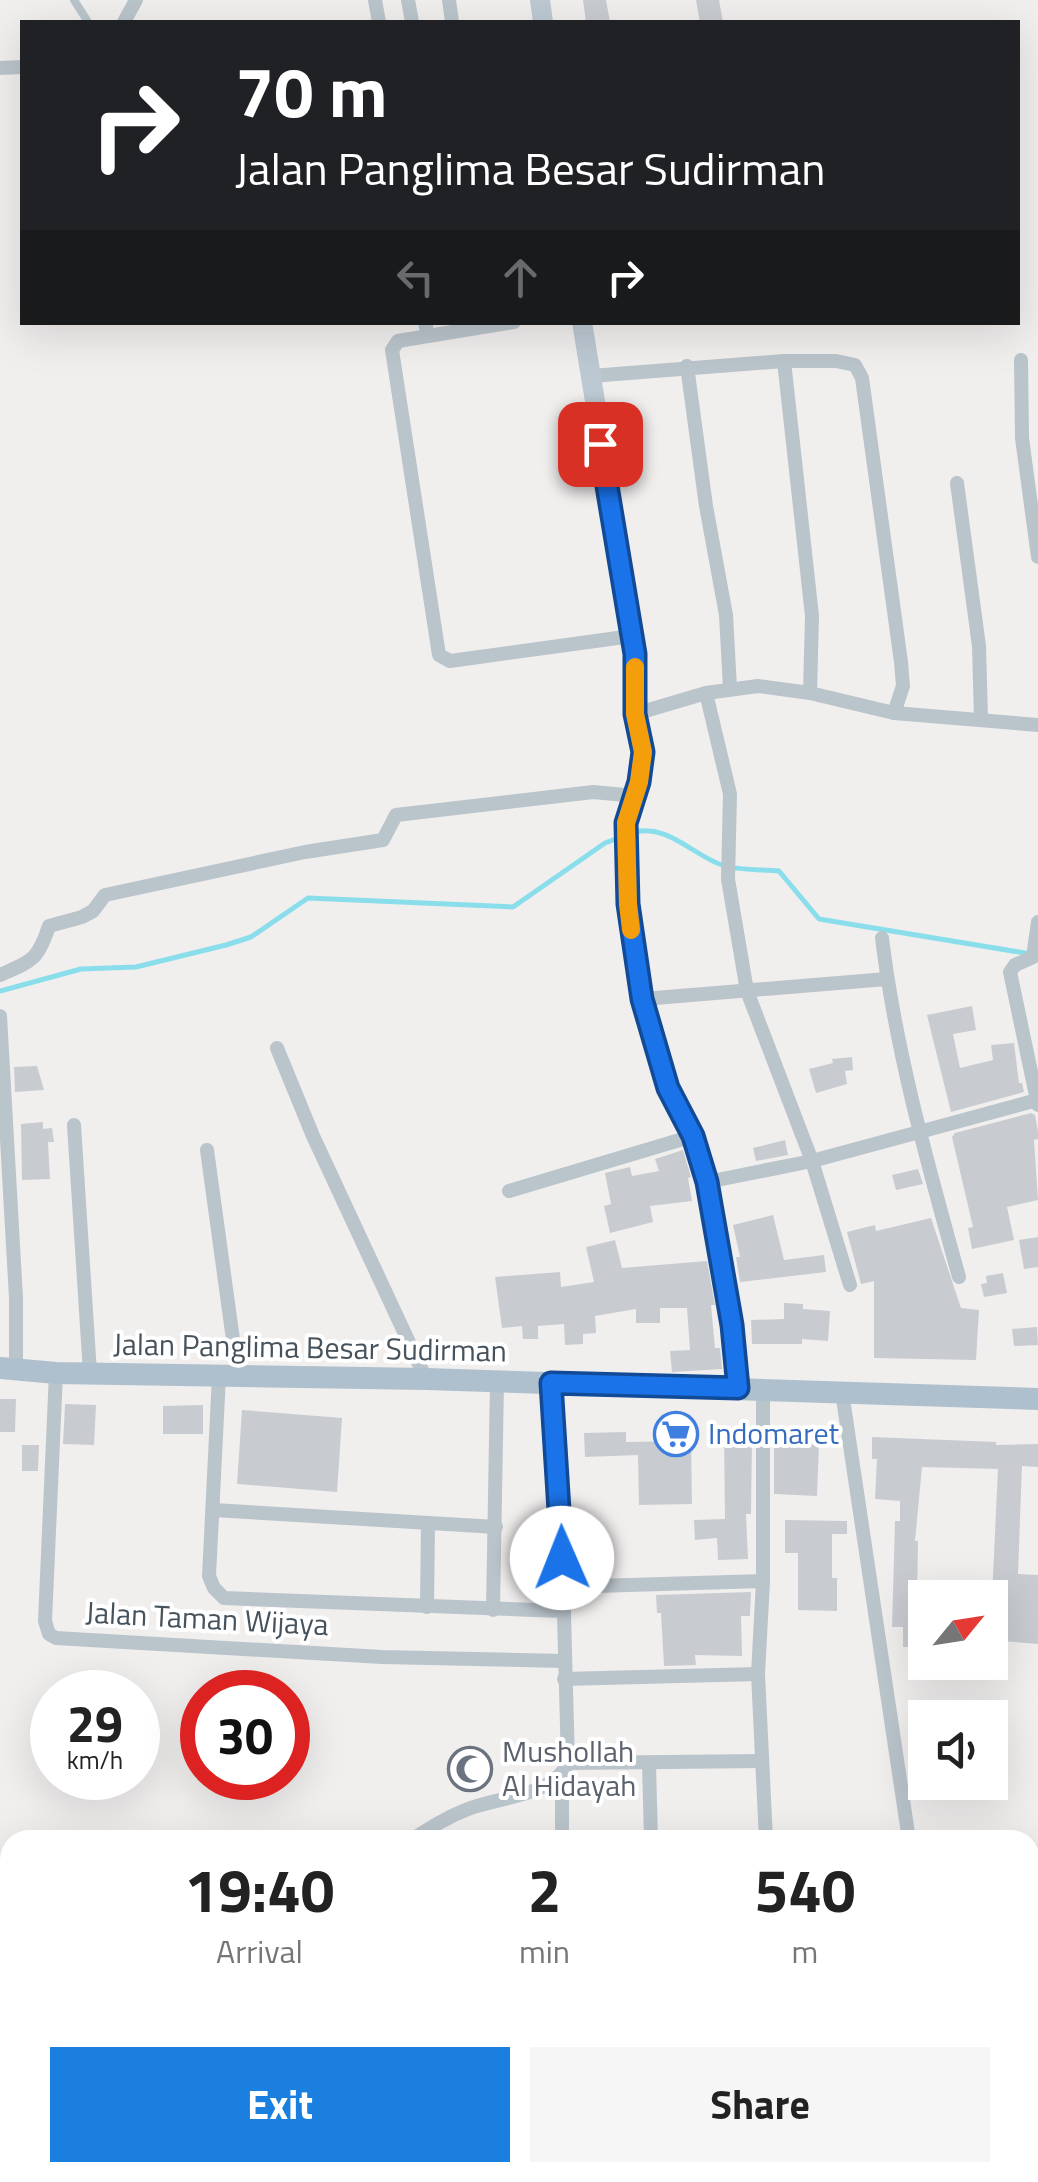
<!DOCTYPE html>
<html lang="en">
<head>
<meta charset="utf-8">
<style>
	body { margin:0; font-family:"Titillium Web",sans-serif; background:#f6f6f6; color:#222; height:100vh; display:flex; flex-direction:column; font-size:38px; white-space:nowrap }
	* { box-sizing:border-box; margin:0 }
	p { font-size:32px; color:#767676 }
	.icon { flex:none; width:55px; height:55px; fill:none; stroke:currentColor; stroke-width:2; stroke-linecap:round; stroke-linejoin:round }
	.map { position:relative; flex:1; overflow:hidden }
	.panel { position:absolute; left:0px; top:1830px; width:1040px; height:352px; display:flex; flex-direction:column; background:#fff; border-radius:30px 30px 0 0; box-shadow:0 10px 40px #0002 }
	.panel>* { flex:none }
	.banner { position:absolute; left:20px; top:20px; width:1000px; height:305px; border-radius:0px; box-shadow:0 10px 40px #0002; background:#202124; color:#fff; overflow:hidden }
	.needle { width:65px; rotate:60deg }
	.tools { position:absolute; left:908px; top:1580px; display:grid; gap:20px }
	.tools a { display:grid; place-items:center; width:100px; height:100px; border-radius:0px; background:#fff; box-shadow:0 10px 40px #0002; font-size:50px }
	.speed { position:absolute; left:30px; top:1670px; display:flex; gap:20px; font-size:50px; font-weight:700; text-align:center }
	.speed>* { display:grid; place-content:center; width:130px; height:130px; border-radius:50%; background:#fff; box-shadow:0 10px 40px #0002; line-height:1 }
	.speed small { font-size:25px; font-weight:400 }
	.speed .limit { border:15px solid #d22; background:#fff; color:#111 }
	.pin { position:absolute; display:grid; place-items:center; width:85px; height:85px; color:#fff; margin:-42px; border-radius:20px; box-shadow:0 5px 15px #0006 }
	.me { position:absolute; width:110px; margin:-55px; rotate:359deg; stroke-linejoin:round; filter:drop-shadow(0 0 8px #0008) }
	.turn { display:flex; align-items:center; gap:35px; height:210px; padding:0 50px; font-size:45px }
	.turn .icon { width:130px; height:130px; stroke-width:2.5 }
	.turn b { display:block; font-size:70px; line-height:85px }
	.lanes { display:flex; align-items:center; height:95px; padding:0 50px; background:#0003; justify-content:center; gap:50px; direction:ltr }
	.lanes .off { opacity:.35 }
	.eta { display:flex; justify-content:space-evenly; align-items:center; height:170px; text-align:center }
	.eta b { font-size:60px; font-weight:700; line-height:70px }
	.button { display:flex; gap:20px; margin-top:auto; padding:20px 50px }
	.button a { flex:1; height:115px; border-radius:0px; background:#1a7fdf; color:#fff; font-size:40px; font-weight:700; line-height:115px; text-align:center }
	.button a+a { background:#f6f6f6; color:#222 }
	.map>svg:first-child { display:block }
</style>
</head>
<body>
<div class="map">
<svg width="1038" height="2182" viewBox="0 0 1038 2182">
	<rect width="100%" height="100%" fill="#f1eeee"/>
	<g fill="#bdefcc">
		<path d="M12,2172H208V2173L188,2182H7Z"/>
		<path d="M344,2172H546L551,2182H352L343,2177Z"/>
	</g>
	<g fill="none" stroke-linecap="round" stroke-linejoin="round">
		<g stroke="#8adeeb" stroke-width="5">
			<path d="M631,833C667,822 692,855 722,865C739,871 762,869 779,871L819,919L1031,954"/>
			<path d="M0,991L81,969L136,967L226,945L251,937L308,898L513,907L605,843L621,837"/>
		</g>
		<g stroke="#8adeeb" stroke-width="30">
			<path d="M574,2172L581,2182"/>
			<path d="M121,2182L125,2172"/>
		</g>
	</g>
	<g fill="#c8ccd1">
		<path d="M583,0H606L610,22H586Z"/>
		<path d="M696,0H719L723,22H700Z"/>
		<path d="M972,1006L976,1030L953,1034L960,1068L993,1060L991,1045L1014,1043L1019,1083H1022L1024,1092L951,1112L927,1015Z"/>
		<path d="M852,1057L853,1070L845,1071L847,1084L816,1093L809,1069L833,1063L832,1059Z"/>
		<path d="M37,1066L44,1090L15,1092L14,1067Z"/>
		<path d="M1031,1113L1035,1115L1038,1131V1139L1034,1140L1038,1200L1007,1207L1014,1240L972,1249L968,1228L973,1227L952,1137L955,1133Z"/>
		<path d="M43,1122V1129L52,1128L54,1142H48L50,1179L22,1180L21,1124Z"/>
		<path d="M785,1140L788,1155L756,1161L753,1148Z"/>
		<path d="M683,1150L691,1177L688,1178L692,1201L650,1206L653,1222L610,1233L604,1206L611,1204L605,1173L630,1167L632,1176L659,1171L655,1159Z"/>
		<path d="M918,1169L923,1184L896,1190L892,1175Z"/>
		<path d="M773,1215L784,1260L824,1255L826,1272L740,1282L736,1257H740L733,1225Z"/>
		<path d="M931,1218L961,1308L979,1310L976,1360L874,1358V1281L861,1284L847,1232L875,1225L876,1231Z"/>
		<path d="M1038,1237V1267L1024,1269L1019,1240Z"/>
		<path d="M615,1240L622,1268L707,1261L715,1305H711L715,1348H720L722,1369L672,1372L670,1351L690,1350L687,1308H660V1323H636V1309L595,1316L596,1333L583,1334V1344L565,1345L564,1324L538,1326V1339H523L522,1326L502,1328L495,1277L560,1272L561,1287L594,1282L586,1247Z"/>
		<path d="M1003,1273L1007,1293L984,1297L981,1284L987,1283L986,1276Z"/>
		<path d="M784,1303L803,1304V1309L830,1311L828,1341L802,1339V1344H752L751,1320L784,1319Z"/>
		<path d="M1037,1327L1038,1345L1014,1346L1012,1329Z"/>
		<path d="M0,1399H16L15,1432H0Z"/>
		<path d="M65,1404L96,1405L94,1445L63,1444Z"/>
		<path d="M203,1405V1434H163V1406Z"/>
		<path d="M242,1410L342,1418L337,1492L237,1484Z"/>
		<path d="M626,1432V1442L691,1441L692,1504L639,1505L638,1455L585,1457L584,1433Z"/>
		<path d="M724,1435H751L752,1440L751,1514H746L748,1559L718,1560L717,1538L695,1540L694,1520L725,1519Z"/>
		<path d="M872,1437L996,1442V1445L1038,1444V1467L1022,1466L1018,1574L1038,1575V1644L990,1640L998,1469L922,1467L915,1541H918L917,1602H925V1647H903V1627H892L895,1521H900V1501L875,1499L877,1459H872Z"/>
		<path d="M774,1441L819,1444L817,1496L774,1494Z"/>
		<path d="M22,1445H39L38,1471H22Z"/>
		<path d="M785,1520L847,1521V1534H832V1578H837V1611L798,1610V1553H785Z"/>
		<path d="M751,1592L750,1616H741L742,1656L695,1655L696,1665L664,1666L661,1613H657L656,1595Z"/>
		<path d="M478,1748L489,1781L462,1790L451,1756Z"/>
	</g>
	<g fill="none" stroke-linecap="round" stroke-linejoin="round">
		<path stroke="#bac4cb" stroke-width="8" d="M74,0L88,22"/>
		<g stroke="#bac4cb" stroke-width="14">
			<path d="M375,0L379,22"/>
			<path d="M408,0L412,22"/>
			<path d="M449,0L452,22"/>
			<path d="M124,22L136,0"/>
			<path d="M0,68L22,67"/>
			<path d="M425,322L428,336L398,341L392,350L439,655L450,661L632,636"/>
			<path d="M428,336L514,322"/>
			<path d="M1021,360L1022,438L1038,557"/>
			<path d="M784,361L812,616L810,693"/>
			<path d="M687,366L706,506L726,615L730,688"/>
			<path d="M591,376L784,361H836L855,365L862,378L901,662L903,686L894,713"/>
			<path d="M957,483L979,646L981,720"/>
			<path d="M706,693L730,794L728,879L747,991L812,1161L850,1285"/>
			<path d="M635,714L706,693L758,686L810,693L894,713L1038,725"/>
			<path d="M882,938C896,1053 928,1165 959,1277"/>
			<path d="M0,975C32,961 38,960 49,926L82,917L93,911L105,895L305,852L383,840L396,815L593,792L636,796"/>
			<path d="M643,999L887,979"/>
			<path d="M0,1016L16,1298V1369"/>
			<path d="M277,1048L313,1136L426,1379"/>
			<path d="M1038,1105L1010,972L1015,965L1033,957L1038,922"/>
			<path d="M74,1125L90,1373"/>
			<path d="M207,1150L238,1376"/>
			<path d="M707,1182L812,1161L1037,1100"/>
			<path d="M509,1191L693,1136"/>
			<path d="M56,1373L45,1621L49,1634L56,1638L382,1657L564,1661"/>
			<path d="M219,1376L209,1576L214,1588L224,1598L562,1611"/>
			<path d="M763,1391V1581L758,1674L766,1840"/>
			<path d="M842,1392L909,1840"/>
			<path d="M214,1510L496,1527"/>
			<path d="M562,1587L763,1581"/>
			<path d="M427,1607L428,1523"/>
			<path d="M493,1610L497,1382"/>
			<path d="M564,1679L758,1674"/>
			<path d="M568,1763L762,1761"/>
			<path d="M649,1765L651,1840"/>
			<path d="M562,1776V1840"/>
			<path d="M411,1840C430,1828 447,1817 468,1809C499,1797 553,1796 568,1763L561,1502L551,1383"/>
			<path d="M1030,1893L1038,1895"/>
			<path d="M0,1979L10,1977"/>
			<path d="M253,2172V2182"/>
			<path d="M657,2182V2172"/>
		</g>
		<g stroke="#bcc8d2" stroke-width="20">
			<path d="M540,0L543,22"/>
			<path d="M582,322L625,584L635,654V714L643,752L639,783L626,823L628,905L643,999L668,1088L693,1136L707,1182L732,1325L738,1389"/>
		</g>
		<path stroke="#aec0cd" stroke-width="22" d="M0,1368L56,1373L426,1379L1038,1399"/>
	</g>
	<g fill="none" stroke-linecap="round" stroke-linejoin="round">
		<defs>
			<path id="route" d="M562,1558L551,1383L738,1388L732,1325L707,1182L693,1136L668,1088L642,999L628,904L626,823L639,782L643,752L635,714V654L600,444"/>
		</defs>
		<use href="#route" stroke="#114b97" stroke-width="25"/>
		<use href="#route" stroke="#1a73e8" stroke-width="18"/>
		<path stroke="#f59e0b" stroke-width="18" d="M631,930L628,904L626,823L639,782L643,752L635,714V667"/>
	</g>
	<defs>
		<symbol id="supermarket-ring" viewBox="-11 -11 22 22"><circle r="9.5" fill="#fff" stroke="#3f7fe0" stroke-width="1.5"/><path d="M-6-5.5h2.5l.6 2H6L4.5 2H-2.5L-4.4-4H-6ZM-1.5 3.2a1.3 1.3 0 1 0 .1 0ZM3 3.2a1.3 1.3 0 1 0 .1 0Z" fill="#3f7fe0"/></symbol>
		<symbol id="mosque-ring" viewBox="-11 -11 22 22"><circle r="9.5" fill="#fff" stroke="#6b7280" stroke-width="1.5"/><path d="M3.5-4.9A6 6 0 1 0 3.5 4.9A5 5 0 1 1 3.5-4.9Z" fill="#6b7280"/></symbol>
	</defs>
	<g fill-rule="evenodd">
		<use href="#supermarket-ring" x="651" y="1409" width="50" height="50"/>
		<use href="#mosque-ring" x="445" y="1744" width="50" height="50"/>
	</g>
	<g text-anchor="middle" stroke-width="8" stroke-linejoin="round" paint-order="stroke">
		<g font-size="30" fill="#47535c" stroke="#fff">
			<text transform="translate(310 1348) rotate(1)" y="10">Jalan Panglima Besar Sudirman</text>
			<text transform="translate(207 1619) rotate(3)" y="10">Jalan Taman Wijaya</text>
		</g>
		<g font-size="30" fill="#366cbe" stroke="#fff" text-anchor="start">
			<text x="708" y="1444">Indomaret</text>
		</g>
		<g font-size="30" fill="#5b616d" stroke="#fff" text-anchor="start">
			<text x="502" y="1762">Mushollah<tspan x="502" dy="34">Al Hidayah</tspan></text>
		</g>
	</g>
</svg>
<div class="tools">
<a><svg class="needle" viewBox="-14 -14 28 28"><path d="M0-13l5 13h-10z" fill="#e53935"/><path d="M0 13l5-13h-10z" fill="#767676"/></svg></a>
<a><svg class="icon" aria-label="sound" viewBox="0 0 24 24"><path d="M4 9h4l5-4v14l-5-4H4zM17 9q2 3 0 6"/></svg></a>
</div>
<div class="speed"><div>29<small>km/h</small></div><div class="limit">30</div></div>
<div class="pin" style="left:600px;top:444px;background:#d93025"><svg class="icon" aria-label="arrive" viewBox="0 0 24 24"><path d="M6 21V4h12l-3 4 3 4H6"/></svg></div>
<svg class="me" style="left:562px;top:1558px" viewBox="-20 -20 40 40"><circle r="19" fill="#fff"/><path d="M0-13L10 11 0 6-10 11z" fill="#1a73e8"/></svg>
<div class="banner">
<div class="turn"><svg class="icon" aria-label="right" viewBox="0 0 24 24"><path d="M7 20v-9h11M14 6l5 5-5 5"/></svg><div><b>70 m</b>Jalan Panglima Besar Sudirman</div></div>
<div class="lanes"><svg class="icon off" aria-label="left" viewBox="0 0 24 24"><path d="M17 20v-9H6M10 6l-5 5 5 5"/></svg><svg class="icon off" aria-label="ahead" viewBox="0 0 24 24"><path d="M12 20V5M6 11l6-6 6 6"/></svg><svg class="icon" aria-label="right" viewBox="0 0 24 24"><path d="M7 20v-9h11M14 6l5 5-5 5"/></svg></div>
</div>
<section class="panel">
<div class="eta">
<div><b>19:40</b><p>Arrival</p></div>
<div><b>2</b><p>min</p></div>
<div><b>540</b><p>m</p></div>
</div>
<div class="button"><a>Exit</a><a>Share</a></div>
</section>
</div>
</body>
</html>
